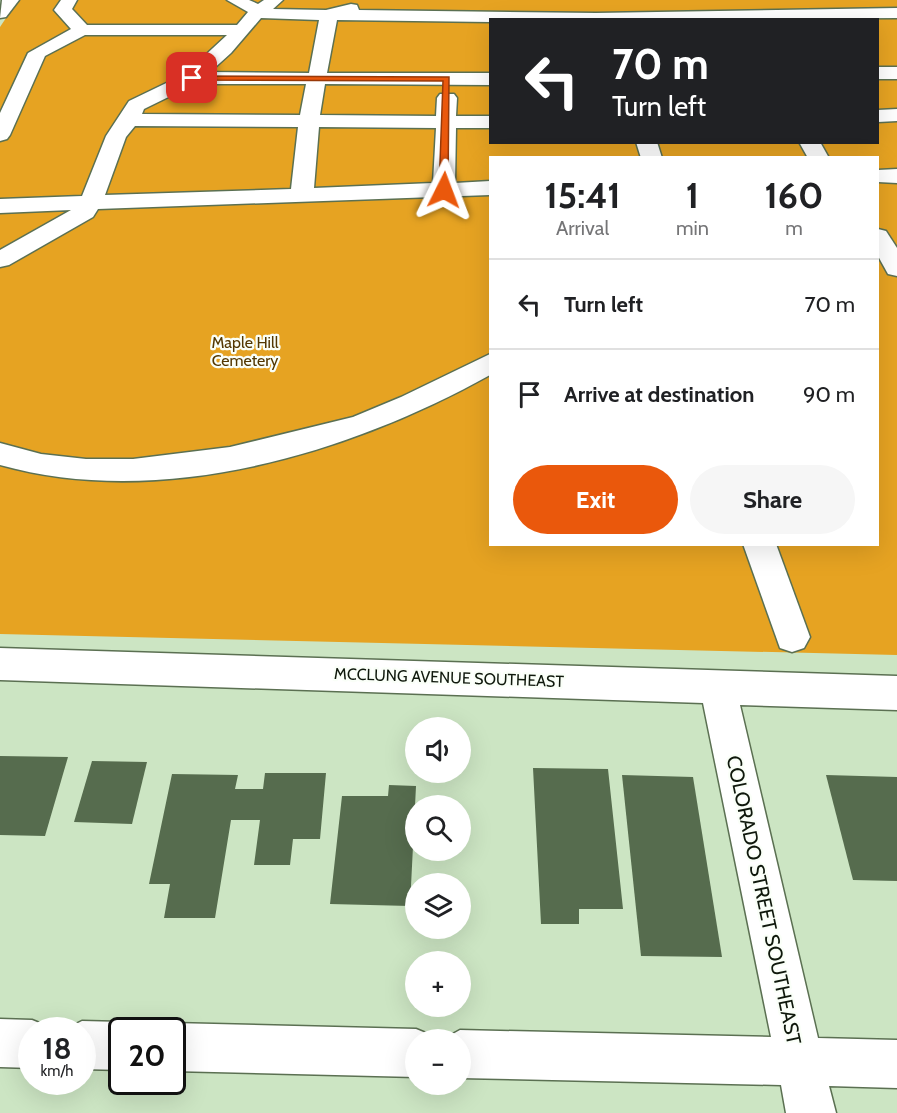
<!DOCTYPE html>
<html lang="en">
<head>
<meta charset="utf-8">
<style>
	body { margin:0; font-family:Cabin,sans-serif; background:#f6f6f6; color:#202124; height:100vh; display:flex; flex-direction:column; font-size:22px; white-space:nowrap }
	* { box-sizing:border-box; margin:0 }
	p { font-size:20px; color:#757577 }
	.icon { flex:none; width:33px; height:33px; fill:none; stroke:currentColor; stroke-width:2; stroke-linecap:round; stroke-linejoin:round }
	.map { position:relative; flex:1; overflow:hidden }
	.details { position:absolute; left:489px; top:156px; width:390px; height:390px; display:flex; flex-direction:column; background:#fff; border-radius:0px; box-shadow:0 6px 24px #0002 }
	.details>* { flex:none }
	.guide { position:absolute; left:489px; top:18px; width:390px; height:126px; border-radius:0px; box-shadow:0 6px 24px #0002; background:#202124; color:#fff; overflow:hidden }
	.fabs { position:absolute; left:405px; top:717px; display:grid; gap:12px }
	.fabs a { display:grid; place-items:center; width:66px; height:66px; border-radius:50%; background:#fff; box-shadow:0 6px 24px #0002; font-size:30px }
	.speed { position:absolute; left:18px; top:1017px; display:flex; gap:12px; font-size:30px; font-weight:700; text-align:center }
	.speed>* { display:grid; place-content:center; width:78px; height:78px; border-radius:50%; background:#fff; box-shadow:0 6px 24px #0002; line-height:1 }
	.speed small { font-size:15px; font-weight:400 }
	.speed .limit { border:3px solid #111; border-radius:9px; background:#fff; color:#111 }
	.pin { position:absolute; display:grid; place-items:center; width:51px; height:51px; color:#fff; margin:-26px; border-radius:12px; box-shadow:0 3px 9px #0006 }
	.me { position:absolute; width:66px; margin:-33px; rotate:3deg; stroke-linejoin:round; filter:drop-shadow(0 0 4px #0008) }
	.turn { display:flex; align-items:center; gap:21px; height:126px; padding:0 24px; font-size:27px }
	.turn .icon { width:78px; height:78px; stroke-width:2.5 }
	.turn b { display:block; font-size:42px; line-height:51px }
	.eta { display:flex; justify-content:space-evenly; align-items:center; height:102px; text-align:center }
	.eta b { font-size:36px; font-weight:800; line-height:42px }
	.cta { display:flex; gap:12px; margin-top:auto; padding:12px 24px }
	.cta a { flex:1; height:69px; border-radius:36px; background:#ea580c; color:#fff; font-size:24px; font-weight:800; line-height:69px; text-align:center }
	.cta a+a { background:#f6f6f6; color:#202124 }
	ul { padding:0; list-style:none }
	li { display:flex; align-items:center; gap:18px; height:90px; padding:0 24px; border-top:2px solid #e0e0e0 }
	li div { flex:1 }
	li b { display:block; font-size:22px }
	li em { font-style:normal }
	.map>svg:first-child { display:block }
</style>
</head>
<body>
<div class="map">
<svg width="897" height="1113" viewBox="0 0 897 1113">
	<rect width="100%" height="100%" fill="#cce5c3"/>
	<path fill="#e6a322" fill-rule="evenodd" d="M18,0H897V655L0,634V27ZM490,20H878V142H490ZM490,158H878V544H490Z"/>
	<g fill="#566c4e">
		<path d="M0,756L68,757L45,836L0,835Z"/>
		<path d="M92,761L147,762L132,824L74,822Z"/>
		<path d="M533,768L608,769L623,909H579V924H541Z"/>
		<path d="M265,773H326L320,839H293L290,865H254L260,820H231L215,918H164L170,884H149L172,774L238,775L235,789H263Z"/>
		<path d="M622,775L693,777L722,957L641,956Z"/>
		<path d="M826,775L897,777V881L853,880Z"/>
		<path d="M389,785L416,786L410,906L330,904L342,796H388Z"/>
	</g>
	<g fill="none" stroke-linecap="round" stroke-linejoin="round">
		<defs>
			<g id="minor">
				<path d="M2,0H19L6,17L0,18Z"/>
				<path d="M61,0H77L72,9L87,25H237L248,12L227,0H249L258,4L264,0H283L273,9L326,10L351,4L357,5L359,10L596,13L897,8V18L490,20V22L337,20L327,73H490V85L325,84L320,115L436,116L437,98L440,94H454L457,98L456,116H490V128H456L455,183L490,181V195L98,209L93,217L9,265L0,267V250L71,210L0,213V199L82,196L106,136L129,101L185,74L227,35H85L45,56L10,135L7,139L0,141V113L28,53L71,29L54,10ZM261,18L319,20L309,73L210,72L231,53ZM195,84H306L300,115L142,114L144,109ZM135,126L298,127L291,189L105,195L126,137ZM319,127L436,128L433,183L314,188Z"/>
				<rect x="878" y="67" width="19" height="12"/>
				<path d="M897,109V121L878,122V110Z"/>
				<path d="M636,142H657L662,158H641Z"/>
				<path d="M799,142H820L829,158H808Z"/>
				<path d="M897,169V183L878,182V170Z"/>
				<path d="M878,229L886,231L897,248V276L888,274L878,256Z"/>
				<path d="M490,354V375C348,454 161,510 0,465V443L41,454L86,459H133L230,447L353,417L401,397Z"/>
				<path d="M743,544H776L810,637L804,648L792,652L780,648Z"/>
				<path d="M0,648L897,676V710L740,705L818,1038L897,1040V1088L829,1086L836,1113H786L781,1085L460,1078V1040H442L460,1030L771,1037L703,703L0,680Z"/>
				<path d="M0,1019L32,1020L49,1027L50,1030H32V1068L0,1067Z"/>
				<path d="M82,1021L122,1022L139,1029L122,1030V1070L82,1069V1030H64Z"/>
				<path d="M172,1023L416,1029L433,1036L434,1040H416V1077L172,1071V1030H155Z"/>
			</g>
		</defs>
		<use href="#minor" stroke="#5b7052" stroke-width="3"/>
		<use href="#minor" fill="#fff" fill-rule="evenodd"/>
	</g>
	<path fill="#ea580c" stroke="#983908" stroke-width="1.5" d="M190,76L449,77L448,190L444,193L439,190L443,81L192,80Z"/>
	<g text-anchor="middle" stroke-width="4.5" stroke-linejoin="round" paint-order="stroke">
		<g font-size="16" fill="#533701" stroke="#fafff8">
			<text x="245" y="348">Maple Hill<tspan x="245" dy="18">Cemetery</tspan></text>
		</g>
		<g font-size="16" fill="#0f180c" stroke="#fafff8">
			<text transform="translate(449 677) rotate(2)" y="6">MCCLUNG AVENUE SOUTHEAST</text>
		</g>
		<g font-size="20" fill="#0f180c" stroke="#fafff8">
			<text transform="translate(764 900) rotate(78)" y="7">COLORADO STREET SOUTHEAST</text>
		</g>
	</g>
</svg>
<div class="fabs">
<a><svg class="icon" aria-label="sound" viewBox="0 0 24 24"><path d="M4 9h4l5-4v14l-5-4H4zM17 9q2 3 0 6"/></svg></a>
<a><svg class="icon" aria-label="search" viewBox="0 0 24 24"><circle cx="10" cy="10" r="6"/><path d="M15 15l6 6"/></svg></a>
<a><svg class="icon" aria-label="layers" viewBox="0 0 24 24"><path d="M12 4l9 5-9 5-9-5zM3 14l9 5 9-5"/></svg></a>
<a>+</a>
<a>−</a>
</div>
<div class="speed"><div>18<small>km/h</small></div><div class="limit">20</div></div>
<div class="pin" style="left:192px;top:78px;background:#d93025"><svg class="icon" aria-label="arrive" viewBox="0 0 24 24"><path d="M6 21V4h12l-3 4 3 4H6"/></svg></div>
<svg class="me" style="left:444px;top:190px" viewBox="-20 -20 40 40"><path d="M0-17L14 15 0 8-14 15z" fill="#ea580c" stroke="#fff" stroke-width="4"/></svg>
<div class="guide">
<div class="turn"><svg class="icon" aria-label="left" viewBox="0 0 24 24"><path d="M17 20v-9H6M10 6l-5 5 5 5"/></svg><div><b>70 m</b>Turn left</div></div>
</div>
<section class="details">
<div class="eta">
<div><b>15:41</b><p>Arrival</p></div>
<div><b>1</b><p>min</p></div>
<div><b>160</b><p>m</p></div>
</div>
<ul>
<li><svg class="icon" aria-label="left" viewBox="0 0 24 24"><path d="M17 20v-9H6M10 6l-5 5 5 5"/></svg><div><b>Turn left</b></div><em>70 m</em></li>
<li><svg class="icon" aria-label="arrive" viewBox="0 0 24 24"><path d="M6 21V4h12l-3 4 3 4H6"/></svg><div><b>Arrive at destination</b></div><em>90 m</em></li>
</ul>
<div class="cta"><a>Exit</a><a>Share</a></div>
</section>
</div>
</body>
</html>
